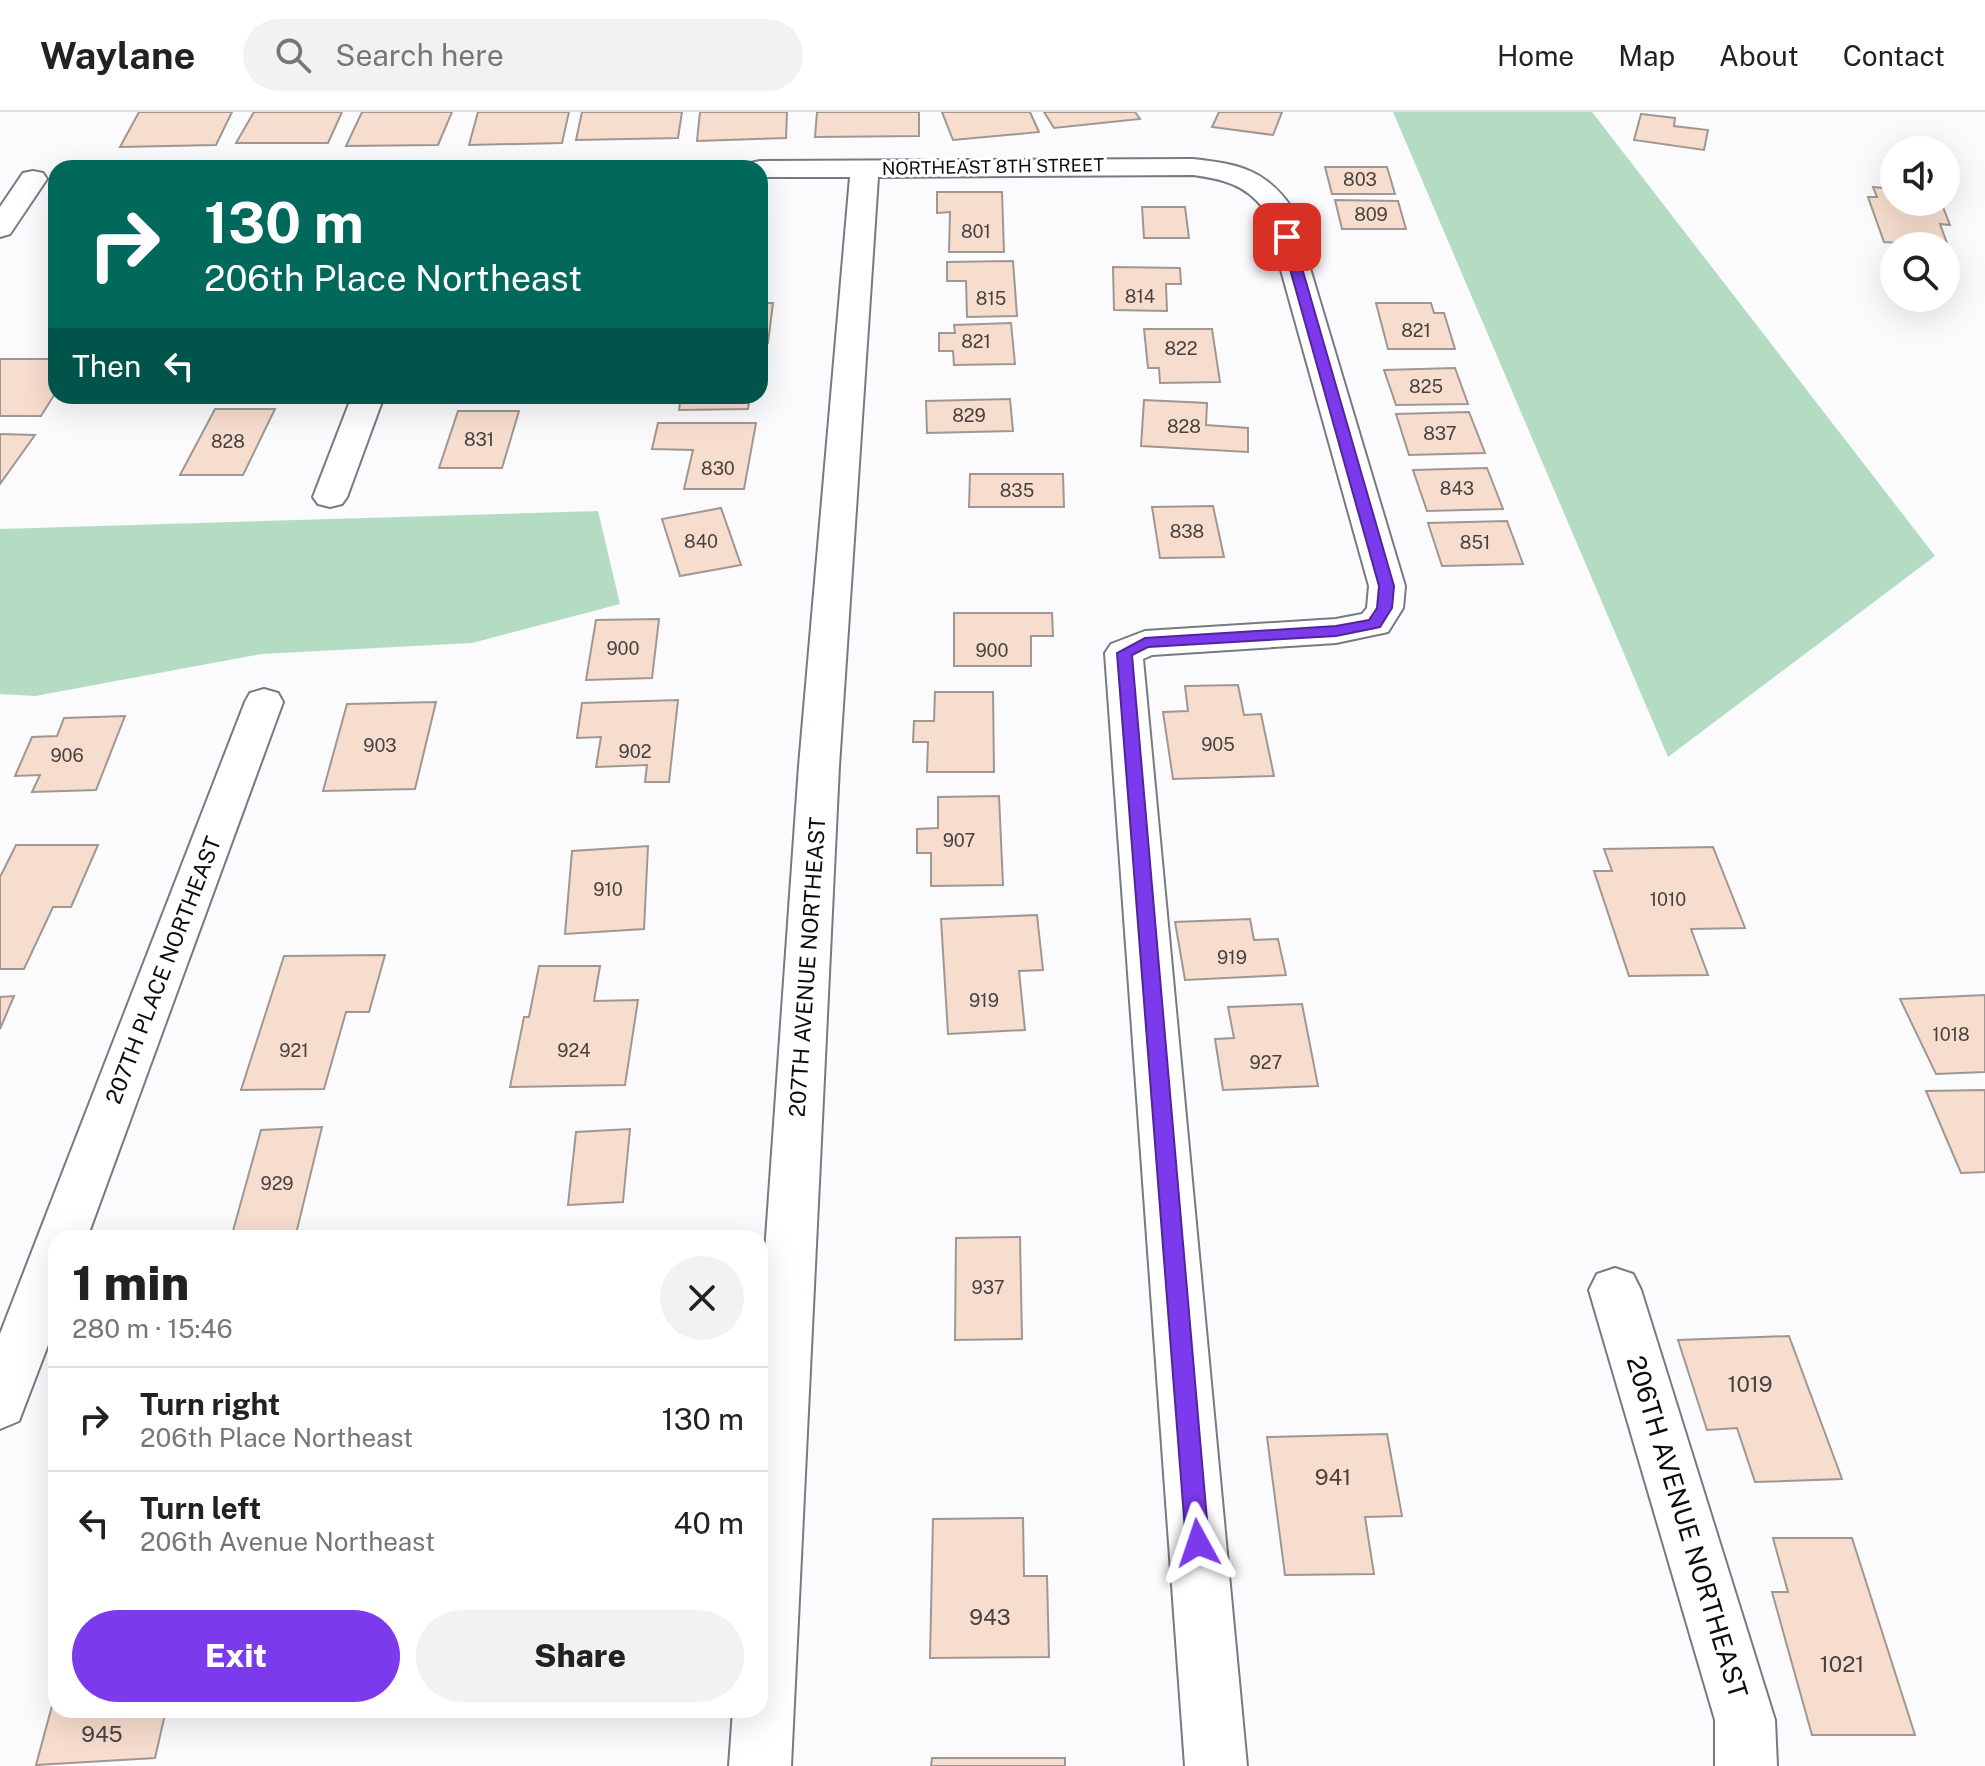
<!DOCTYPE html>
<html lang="en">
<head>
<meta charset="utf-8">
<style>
	body { margin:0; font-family:"Public Sans",sans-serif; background:#f2f2f2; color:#222; height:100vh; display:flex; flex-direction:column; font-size:30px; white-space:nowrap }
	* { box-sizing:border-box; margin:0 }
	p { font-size:26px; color:#767676 }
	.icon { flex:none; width:44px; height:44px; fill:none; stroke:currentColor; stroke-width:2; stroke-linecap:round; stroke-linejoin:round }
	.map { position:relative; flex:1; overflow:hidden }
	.drawer { position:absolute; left:48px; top:1118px; width:720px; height:488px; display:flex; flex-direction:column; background:#fff; border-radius:24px; box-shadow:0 8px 32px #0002 }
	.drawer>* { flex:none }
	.banner { position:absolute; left:48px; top:48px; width:720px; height:244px; border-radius:24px; box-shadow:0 8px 32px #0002; background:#00695c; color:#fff; overflow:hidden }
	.buttons { position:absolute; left:1880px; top:24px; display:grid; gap:16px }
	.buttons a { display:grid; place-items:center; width:80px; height:80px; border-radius:50%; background:#fff; box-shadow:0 8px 32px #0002; font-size:40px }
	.pin { position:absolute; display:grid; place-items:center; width:68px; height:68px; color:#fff; margin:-34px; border-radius:16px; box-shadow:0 4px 12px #0006 }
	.me { position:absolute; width:88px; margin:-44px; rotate:355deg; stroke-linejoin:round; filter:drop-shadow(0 0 6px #0008) }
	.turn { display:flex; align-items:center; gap:28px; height:168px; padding:0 24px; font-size:36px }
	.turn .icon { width:104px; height:104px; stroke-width:2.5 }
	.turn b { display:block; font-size:56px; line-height:68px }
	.then { display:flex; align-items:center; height:76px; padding:0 24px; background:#0003; gap:16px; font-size:30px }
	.round { display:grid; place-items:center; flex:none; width:84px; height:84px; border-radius:42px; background:#f2f2f2 }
	.summary { display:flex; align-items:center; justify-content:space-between; height:136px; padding:0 24px }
	h1 { font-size:48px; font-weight:800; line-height:60px }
	.button { display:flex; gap:16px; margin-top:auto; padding:16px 24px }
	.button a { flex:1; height:92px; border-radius:48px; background:#7c3aed; color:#fff; font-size:32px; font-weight:800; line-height:92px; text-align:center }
	.button a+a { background:#f2f2f2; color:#222 }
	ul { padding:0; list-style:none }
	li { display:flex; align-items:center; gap:24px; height:104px; padding:0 24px; border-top:2px solid #e0e0e0 }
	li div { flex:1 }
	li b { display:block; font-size:30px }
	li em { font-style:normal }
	header { display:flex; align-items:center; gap:48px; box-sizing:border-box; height:112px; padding:0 40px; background:#fff; border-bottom:2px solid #e0e0e0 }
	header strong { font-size:38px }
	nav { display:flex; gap:44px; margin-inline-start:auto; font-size:28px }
	.search { width:560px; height:72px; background:#f2f2f2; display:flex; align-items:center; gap:20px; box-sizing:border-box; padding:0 28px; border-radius:44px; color:#767676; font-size:30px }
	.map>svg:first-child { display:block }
</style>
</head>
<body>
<header>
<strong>Waylane</strong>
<div class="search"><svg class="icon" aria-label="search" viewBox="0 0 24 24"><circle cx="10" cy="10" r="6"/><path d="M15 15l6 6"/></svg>Search here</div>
<nav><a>Home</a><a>Map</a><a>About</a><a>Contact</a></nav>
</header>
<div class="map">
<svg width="1985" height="1654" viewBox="0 0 1985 1654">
	<rect width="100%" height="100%" fill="#fbfbfd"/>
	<g fill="#b4dcc3">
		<path d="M1393,0H1592L1935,444L1668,645Z"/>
		<path d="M598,399L620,492L472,531L261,542L35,584L0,582V417Z"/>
	</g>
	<g fill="#f7ddce" stroke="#a09792" stroke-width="2">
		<path d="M139,0H232L216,33L120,35Z"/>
		<path d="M254,0H342L328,31H236Z"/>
		<path d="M362,0H452L438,33L346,34Z"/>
		<path d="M478,0H569L562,31L469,33Z"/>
		<path d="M582,0H682L678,26L576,28Z"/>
		<path d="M700,0H787L786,26L697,29Z"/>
		<path d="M817,0H919V24L815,25Z"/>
		<path d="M942,0H1030L1039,20L953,28Z"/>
		<path d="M1044,0H1135L1140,7L1054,16Z"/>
		<path d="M1219,0H1282L1273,23L1212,15Z"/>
		<path d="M1641,2L1675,6L1674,14L1708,18L1704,38L1634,28Z"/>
		<path d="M1325,55H1387L1395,82H1332Z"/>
		<path d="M1873,75L1894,77V90H1941L1950,113L1940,112L1948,134L1884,130L1868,85H1877Z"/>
		<path d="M937,80H1002L1004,140H949L950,100L937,101Z"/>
		<path d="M1335,88L1398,89L1406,117H1342Z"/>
		<path d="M1142,95H1185L1189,126H1144Z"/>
		<path d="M1013,149L1017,204L967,205L966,169H947V150Z"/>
		<path d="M1113,155L1180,156L1181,172H1166L1167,199L1114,198Z"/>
		<path d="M760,191H773L768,231H760Z"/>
		<path d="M1376,191H1431L1434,201H1444L1455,237H1388Z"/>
		<path d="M1011,211L1015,252L954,253L953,239H939V221H955L954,213Z"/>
		<path d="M1144,217H1212L1220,270L1160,271L1159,256H1148Z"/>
		<path d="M0,247H56V280L41,304H0Z"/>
		<path d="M1455,256L1468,292L1396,293L1384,258Z"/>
		<path d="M681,284H750L748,297L679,298Z"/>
		<path d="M1010,287L1013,319L927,321L926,289Z"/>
		<path d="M1144,288L1207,291L1206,313L1248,316V340L1141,334Z"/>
		<path d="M215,297H275L243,363H180Z"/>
		<path d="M458,299H519L502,356H439Z"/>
		<path d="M1469,300L1485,341L1409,343L1396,302Z"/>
		<path d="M658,311H756L744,377H684L693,338L652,337Z"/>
		<path d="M0,322L35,323L0,372Z"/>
		<path d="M1487,356L1503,397L1427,399L1413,358Z"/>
		<path d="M970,362H1063L1064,395H969Z"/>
		<path d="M1213,394L1224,445L1160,446L1152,395Z"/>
		<path d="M721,396L741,453L680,464L662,407Z"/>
		<path d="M1507,409L1523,452L1442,454L1428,411Z"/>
		<path d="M954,501H1052L1053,524H1031V554H954Z"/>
		<path d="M659,507L652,566L586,568L596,508Z"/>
		<path d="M1238,573L1244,603L1261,602L1274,664L1173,667L1163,600L1188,599L1185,574Z"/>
		<path d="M935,580H993L994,660H927L928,630H913L914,609H934Z"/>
		<path d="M678,588L669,670H645L647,653L596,655L601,625L577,626L582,591Z"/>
		<path d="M436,590L415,677L323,679L347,592Z"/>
		<path d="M125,604L96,678L32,680L40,663L15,664L32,625L57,624L64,606Z"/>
		<path d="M999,684L1003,773L931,774V741H917V717L938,716V685Z"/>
		<path d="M16,733H98L71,795H53L24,857H0V765Z"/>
		<path d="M648,734L644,817L565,822L572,739Z"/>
		<path d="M1713,735L1745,816L1691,817L1708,863L1629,864L1594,759H1612L1604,737Z"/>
		<path d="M1037,803L1043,858L1019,859L1025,918L948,922L941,807Z"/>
		<path d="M1250,807L1254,828L1278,827L1286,863L1185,868L1175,810Z"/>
		<path d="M385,843L369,900H346L324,977L241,978L284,844Z"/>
		<path d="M539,854H600L594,889L638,888L625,973L510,975L524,905H529Z"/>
		<path d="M1985,883V960L1936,962L1900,887Z"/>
		<path d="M14,884L0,917V885Z"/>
		<path d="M1302,892L1318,974L1223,978L1215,927L1234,926L1228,895Z"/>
		<path d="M1985,978V1060L1961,1061L1926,979Z"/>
		<path d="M322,1015L295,1126H231L261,1018Z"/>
		<path d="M630,1017L623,1090L568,1093L576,1020Z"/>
		<path d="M1020,1125L1022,1227L955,1228L956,1126Z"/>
		<path d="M1789,1224L1842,1367L1755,1370L1737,1316L1707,1318L1678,1228Z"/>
		<path d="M1387,1322L1402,1404L1365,1405L1374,1462L1285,1463L1267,1325Z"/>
		<path d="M1023,1406L1024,1464H1047L1049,1545L930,1546L933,1407Z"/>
		<path d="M1773,1426H1852L1915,1623H1812L1772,1480H1788Z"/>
		<path d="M56,1579V1598H166L155,1646L36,1653Z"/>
		<path d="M932,1646H1065V1654H931Z"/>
	</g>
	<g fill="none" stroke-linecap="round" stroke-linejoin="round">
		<defs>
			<g id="minor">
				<path d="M1193,47C1238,52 1265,57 1292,96L1405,474L1403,496L1388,520L1336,531L1152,543L1143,547L1247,1654H1185L1105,541L1111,532L1145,519L1336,507L1362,502L1367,496L1369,474L1264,97C1245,72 1222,67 1193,63L878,65L839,654L791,1654H729L733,1598H760V1212L799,654L850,65H760V56H747L750,51L760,49Z"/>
				<path d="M33,59L43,61L47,67L10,122L0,125V95L23,61Z"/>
				<path d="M352,284H384L347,385L342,392L330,395L318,392L313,385Z"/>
				<path d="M264,577L278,581L283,590L87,1126H56V1212L19,1309L0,1317V1222L245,590L250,581Z"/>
				<path d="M1615,1156L1633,1162L1641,1178L1775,1608L1777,1654H1715V1608L1589,1178L1597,1162Z"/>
			</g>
		</defs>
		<use href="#minor" stroke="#777a82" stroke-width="4"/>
		<use href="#minor" fill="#fff" fill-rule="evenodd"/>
	</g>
	<path fill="#7c3aed" stroke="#51269a" stroke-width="2" d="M1287,121L1293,125L1394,474L1392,496L1380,515L1336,524L1148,535L1132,543L1209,1431L1206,1439L1198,1443L1189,1439L1186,1431L1117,541L1145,526L1336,514L1369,508L1377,496L1379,474L1281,125Z"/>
	<g text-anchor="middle" stroke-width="6" stroke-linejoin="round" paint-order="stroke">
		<g font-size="18" fill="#0c0d10" stroke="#fff">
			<text transform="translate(993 55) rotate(-1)" y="6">NORTHEAST 8TH STREET</text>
		</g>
		<g font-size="18" fill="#474140">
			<text x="1360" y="74">803</text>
			<text x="1371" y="109">809</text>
			<text x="976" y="126">801</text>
			<text x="1140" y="191">814</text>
			<text x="991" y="193">815</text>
			<text x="1416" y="225">821</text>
			<text x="976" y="236">821</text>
			<text x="1181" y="243">822</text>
			<text x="1426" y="281">825</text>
			<text x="969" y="310">829</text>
			<text x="1184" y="321">828</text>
			<text x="1440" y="328">837</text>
			<text x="479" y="334">831</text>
			<text x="228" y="336">828</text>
			<text x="718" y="363">830</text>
			<text x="1457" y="383">843</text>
			<text x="1017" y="385">835</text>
			<text x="1187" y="426">838</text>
			<text x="701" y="436">840</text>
			<text x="1475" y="437">851</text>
			<text x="623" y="543">900</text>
			<text x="992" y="545">900</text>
			<text x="1218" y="639">905</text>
			<text x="380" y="640">903</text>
			<text x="635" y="646">902</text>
			<text x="67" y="650">906</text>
			<text x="959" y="735">907</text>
			<text x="608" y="784">910</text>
			<text x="1668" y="794">1010</text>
			<text x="1232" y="852">919</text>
			<text x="984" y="895">919</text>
			<text x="1951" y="929">1018</text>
			<text x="294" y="945">921</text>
			<text x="574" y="945">924</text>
			<text x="1266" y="957">927</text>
			<text x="277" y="1078">929</text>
			<text x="988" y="1182">937</text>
		</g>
		<g font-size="22" fill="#0c0d10" stroke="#fff">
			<text transform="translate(807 855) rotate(-86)" y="8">207TH AVENUE NORTHEAST</text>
			<text transform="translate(163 858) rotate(-69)" y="8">207TH PLACE NORTHEAST</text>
		</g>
		<g font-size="22" fill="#474140">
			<text x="1750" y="1280">1019</text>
			<text x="1333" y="1373">941</text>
			<text x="990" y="1513">943</text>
			<text x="1842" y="1560">1021</text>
			<text x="102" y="1630">945</text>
		</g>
		<g font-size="26" fill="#0c0d10" stroke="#fff">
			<text transform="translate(1687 1415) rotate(73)" y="9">206TH AVENUE NORTHEAST</text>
		</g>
	</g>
</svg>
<div class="buttons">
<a><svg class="icon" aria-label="sound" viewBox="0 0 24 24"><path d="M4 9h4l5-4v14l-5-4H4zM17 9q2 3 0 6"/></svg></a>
<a><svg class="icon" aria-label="search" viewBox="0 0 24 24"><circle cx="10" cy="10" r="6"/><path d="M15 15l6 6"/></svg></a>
</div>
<div class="pin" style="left:1287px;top:125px;background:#d93025"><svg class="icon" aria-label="arrive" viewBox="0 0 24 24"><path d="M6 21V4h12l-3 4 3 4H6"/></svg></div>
<svg class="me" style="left:1198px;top:1431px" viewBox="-20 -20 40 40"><path d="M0-17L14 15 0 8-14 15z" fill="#7c3aed" stroke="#fff" stroke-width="4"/></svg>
<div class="banner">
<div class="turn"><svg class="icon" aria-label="right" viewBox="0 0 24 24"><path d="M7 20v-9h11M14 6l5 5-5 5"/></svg><div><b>130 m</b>206th Place Northeast</div></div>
<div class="then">Then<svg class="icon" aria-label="left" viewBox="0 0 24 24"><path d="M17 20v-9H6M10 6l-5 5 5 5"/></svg></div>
</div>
<section class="drawer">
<div class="summary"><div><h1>1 min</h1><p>280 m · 15:46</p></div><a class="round"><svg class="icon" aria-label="close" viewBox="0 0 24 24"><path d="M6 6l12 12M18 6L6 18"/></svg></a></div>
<ul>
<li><svg class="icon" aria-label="right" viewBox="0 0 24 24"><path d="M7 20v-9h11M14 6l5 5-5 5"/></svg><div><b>Turn right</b><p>206th Place Northeast</p></div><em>130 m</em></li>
<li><svg class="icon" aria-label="left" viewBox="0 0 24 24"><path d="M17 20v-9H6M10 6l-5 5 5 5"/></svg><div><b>Turn left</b><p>206th Avenue Northeast</p></div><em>40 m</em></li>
</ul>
<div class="button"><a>Exit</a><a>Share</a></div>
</section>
</div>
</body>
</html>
